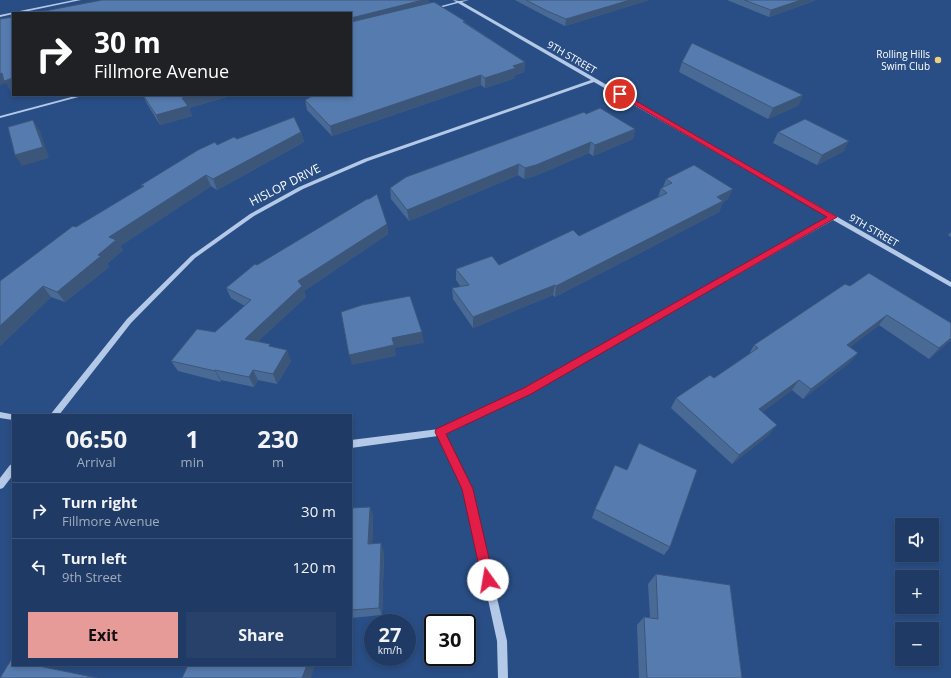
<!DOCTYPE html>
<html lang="en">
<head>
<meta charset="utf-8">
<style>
	body { margin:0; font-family:"Open Sans",sans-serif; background:#27416a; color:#f1f3f6; height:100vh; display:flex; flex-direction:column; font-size:15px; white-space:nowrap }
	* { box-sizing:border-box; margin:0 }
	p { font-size:13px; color:#a1adbf }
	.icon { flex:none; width:22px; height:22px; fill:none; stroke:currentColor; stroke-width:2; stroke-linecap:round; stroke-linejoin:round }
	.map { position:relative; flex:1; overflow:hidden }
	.sheet { position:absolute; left:12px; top:414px; width:340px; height:252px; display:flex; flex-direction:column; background:#1f3a64; border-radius:0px; box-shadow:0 2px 6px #0003,0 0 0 1px #3c5478 }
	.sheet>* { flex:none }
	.guide { position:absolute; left:12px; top:12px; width:340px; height:84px; border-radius:0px; box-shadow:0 2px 6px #0003,0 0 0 1px #3c5478; background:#202124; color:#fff; overflow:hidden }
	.tools { position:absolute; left:895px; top:518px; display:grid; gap:8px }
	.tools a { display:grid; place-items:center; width:44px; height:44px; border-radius:0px; background:#1f3a64; box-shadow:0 2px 6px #0003,0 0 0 1px #3c5478; font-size:20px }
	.speed { position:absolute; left:364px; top:614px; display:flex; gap:8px; font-size:20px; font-weight:700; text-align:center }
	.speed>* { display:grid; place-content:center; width:52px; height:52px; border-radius:50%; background:#1f3a64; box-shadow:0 2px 6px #0003,0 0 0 1px #3c5478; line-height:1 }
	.speed small { font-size:10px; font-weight:400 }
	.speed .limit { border:2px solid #111; border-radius:6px; background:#fff; color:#111 }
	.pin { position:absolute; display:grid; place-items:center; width:34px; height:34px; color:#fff; margin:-17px; border:2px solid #fff; border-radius:50%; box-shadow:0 1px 4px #0007 }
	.me { position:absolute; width:44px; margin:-22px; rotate:347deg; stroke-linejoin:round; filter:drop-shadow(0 0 3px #0008) }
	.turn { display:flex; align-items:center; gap:14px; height:84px; padding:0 16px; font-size:18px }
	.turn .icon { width:52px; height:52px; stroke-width:2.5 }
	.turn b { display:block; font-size:28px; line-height:34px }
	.eta { display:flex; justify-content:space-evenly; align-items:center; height:68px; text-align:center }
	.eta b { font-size:24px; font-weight:700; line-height:28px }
	.primary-button { display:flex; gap:8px; margin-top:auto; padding:8px 16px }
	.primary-button a { flex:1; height:46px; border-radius:0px; background:#e69b98; color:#111; font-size:16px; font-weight:700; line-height:46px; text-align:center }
	.primary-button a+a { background:#27416a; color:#f1f3f6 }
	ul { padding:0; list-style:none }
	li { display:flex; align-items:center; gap:12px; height:56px; padding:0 16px; border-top:1px solid #3c5478 }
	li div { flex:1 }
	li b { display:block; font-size:15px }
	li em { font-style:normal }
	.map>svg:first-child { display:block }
</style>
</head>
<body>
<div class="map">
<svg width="951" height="678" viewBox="0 0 951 678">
	<rect width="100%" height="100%" fill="#294e85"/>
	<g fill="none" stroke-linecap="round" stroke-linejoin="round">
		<g fill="#b4c9e7" fill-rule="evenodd">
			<path d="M74,0H81L19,13H13V14L0,17V15Z"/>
			<path d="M453,0L459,1L469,0L462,2L951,282V287L833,220L530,393L445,434L472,489L507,641L508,678H498L497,641L464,489L438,436L351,448V440L439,429L524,389L828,217L594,82L368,161L303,189L254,216L195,258L131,323L59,415H50L127,319L191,256L250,214L299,187L364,159L591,80L458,3L432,10L430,9L456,2Z"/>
			<path d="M79,95H86L0,118V116Z"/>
			<path d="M0,412L16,415H13V420L0,418Z"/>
			<path d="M13,464V475L3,488L0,489V478L10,465Z"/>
		</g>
	</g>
	<g fill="#4a6a96">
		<path d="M515,0H649L565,26L547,17Z"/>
		<path d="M727,0H815L814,1L769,17Z"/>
		<path d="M429,3L466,23L525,62L524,72L515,75V78L485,88L481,85L332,136L307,110L305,100L351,95V13Z"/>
		<path d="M682,62L799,105L768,119L679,72Z"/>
		<path d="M143,95H233L189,108L192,116L160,125L146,102Z"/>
		<path d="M586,114L635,129L633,139L593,156L589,153L535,176L524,179L518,175L409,221L391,199L390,188Z"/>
		<path d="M301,132L304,142L217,190L211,186L120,246L123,250L107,264L109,267L65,302L51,297L0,346L76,227L142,187L141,185L217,145L237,139Z"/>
		<path d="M778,132L844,151L817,165L773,143Z"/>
		<path d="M666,179L728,199L723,202L719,212L555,297L553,295L473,328L453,299L452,288L461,287L456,280V269L499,265L579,236L658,197L661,188L663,187Z"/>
		<path d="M387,224L388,234L304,291L306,297L258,341L272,347L291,361L277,384L258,380L254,387L221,380V382L178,371L171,361L215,332L245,306L231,298L226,288L257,265Z"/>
		<path d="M951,232V237L948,235Z"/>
		<path d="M850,286L951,323V340L929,359L879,325L850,347L858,353L849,363L803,399L792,390L762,412L770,434L732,464L671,408L676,398L714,378L749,354L754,345Z"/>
		<path d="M627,470L670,547L664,555L592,518L595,509Z"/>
		<path d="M370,507L373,517L372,544L384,552L382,615L351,618V508Z"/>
		<path d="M656,574L742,678H639L637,625L644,617H650L648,584Z"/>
	</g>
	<g fill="#3c567a">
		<path d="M423,0H429V7L351,27V18Z"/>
		<path d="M630,0H649L565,26L566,19Z"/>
		<path d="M801,0H815L814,1L769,17L771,10Z"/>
		<path d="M525,62L524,72L515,75V78L485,88V78L513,66Z"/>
		<path d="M2,73L13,78V90H10L6,83L0,85V74Z"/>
		<path d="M481,75V85L332,136L330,126Z"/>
		<path d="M194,95H233L189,108L192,116L160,125L156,115L182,98Z"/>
		<path d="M803,95L799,105L768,119L773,108Z"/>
		<path d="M33,120L40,131L49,158L22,166L15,155Z"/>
		<path d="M635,129L633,139L593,156L595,145Z"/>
		<path d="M301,132L304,142L217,190L213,179Z"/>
		<path d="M849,141L844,151L817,165L822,155Z"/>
		<path d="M591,142L589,153L535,176L524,179L525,168Z"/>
		<path d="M519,164L518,175L409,221L407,210Z"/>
		<path d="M206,175L211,186L120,246L123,250L107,264L109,267L65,302L57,292L98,255L109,237Z"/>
		<path d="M733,189L728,199L723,202L719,212L555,297L556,286Z"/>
		<path d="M387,224L388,234L304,291L306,297L250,349L245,339L298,281Z"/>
		<path d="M555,285L553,295L473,328V317Z"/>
		<path d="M43,286L51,297L0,346V326Z"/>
		<path d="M887,315L879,325L839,356L847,345Z"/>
		<path d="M422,332L424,343L395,348L396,356L352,365L349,355L392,338Z"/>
		<path d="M951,338V340L929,359L939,348Z"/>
		<path d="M287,350L291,361L277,384L273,374Z"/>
		<path d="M858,353L849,363L803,399L811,389Z"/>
		<path d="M215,370L221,380V382L215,371Z"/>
		<path d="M253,370L258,380L254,387L249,377Z"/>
		<path d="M799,380L792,390L752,419L759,409Z"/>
		<path d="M777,425L770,434L732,464L739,455Z"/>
		<path d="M370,507L373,517L372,554L368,544Z"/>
		<path d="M381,543L384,552L382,615L379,608Z"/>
		<path d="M307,665H315L311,678H302Z"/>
	</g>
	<g fill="#567bae" stroke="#3c567a">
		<path d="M102,0H423L351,18V13H34Z"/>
		<path d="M526,0H630L566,19L547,11Z"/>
		<path d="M744,0H801L771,10Z"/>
		<path d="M434,2L465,21L463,22L525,62L513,66L516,68L485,78L481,75L330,126L305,100L314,95H351V22Z"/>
		<path d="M13,17V78L4,81L2,73L0,74V19Z"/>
		<path d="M692,43L803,95L773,108L682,62Z"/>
		<path d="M143,95H194L182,98L188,106L156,115Z"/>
		<path d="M600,108L635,129L595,145L591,142L536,165L525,168L519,164L407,210L390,188L406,177L584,112L586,114Z"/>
		<path d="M294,117L301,132L213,179L206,175L109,237L116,240L98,255L101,256L57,292L43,286L0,326V281L73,226L76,227L144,186L141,185L198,150L215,142L217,145L234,137L237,139Z"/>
		<path d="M805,119L849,141L822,155L778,132Z"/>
		<path d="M33,120L43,147L15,155L8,127Z"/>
		<path d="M694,165L733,189L717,197L723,201L556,286L555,285L473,317L452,288L469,285L456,269L492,256L499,265L573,230L579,236L667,193L661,188L672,183L666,179Z"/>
		<path d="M377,194L387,224L298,281L302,286L245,339L270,344L269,346L287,350L273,374L253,370L249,377L215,370V371L171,361L197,329L215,332L251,300L226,288L255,264L257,265L367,199H369Z"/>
		<path d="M869,273L951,323V338L939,348L887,315L847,345L858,353L811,389L799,380L759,409L777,425L739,455L676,398L710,375L714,378L758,348L754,345L845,284L850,286Z"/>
		<path d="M410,296L422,332L392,338L394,345L349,355L341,312L362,305Z"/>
		<path d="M639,443L697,470L670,547L595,509L615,465L627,470Z"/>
		<path d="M370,507L368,544L381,543L379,608L351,610V508Z"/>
		<path d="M656,574L730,585L742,678H647L644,617L658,619Z"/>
		<path d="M11,660L13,661V665H34L97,678H0Z"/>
		<path d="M188,665H307L302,678H182Z"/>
	</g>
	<path fill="#e11d48" stroke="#92132f" d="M618,93H622L837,217L531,394L446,434L473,489L494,580L492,585L488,586L484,585L482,580L462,489L435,432L436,429L524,388L827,217L618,95Z"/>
	<circle fill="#eed07b" stroke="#294e85" stroke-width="1.5" cx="938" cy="60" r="4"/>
	<g text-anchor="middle" stroke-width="4" stroke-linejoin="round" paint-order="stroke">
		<g font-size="10" fill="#fff" stroke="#294e85" text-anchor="end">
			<text x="930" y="58">Rolling Hills<tspan x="930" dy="12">Swim Club</tspan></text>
		</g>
		<g font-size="10" fill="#fff" stroke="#294e85">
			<text transform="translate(572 57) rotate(30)" y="4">9TH STREET</text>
			<text transform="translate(874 230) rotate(30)" y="4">9TH STREET</text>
		</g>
		<g font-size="12" fill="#fff" stroke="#294e85">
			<text transform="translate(285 185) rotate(-27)" y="4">HISLOP DRIVE</text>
		</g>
	</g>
</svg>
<div class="tools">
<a><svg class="icon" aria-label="sound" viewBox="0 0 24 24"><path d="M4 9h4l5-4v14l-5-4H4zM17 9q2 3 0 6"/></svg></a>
<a>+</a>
<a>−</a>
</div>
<div class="speed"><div>27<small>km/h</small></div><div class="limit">30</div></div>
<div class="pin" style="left:620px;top:94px;background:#d93025"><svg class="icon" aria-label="arrive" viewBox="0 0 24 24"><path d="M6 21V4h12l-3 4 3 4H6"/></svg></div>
<svg class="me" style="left:488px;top:580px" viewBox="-20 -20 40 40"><circle r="19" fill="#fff"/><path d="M0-13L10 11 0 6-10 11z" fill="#e11d48"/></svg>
<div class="guide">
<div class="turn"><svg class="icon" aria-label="right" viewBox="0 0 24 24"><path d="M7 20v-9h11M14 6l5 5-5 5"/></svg><div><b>30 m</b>Fillmore Avenue</div></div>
</div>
<section class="sheet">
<div class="eta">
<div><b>06:50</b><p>Arrival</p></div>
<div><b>1</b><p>min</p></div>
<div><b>230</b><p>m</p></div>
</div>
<ul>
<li><svg class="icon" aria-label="right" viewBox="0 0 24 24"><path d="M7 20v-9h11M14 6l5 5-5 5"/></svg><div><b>Turn right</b><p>Fillmore Avenue</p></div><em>30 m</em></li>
<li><svg class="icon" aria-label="left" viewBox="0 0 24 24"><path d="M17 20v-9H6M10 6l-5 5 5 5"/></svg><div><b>Turn left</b><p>9th Street</p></div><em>120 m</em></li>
</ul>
<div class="primary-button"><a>Exit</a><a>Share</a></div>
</section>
</div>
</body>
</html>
